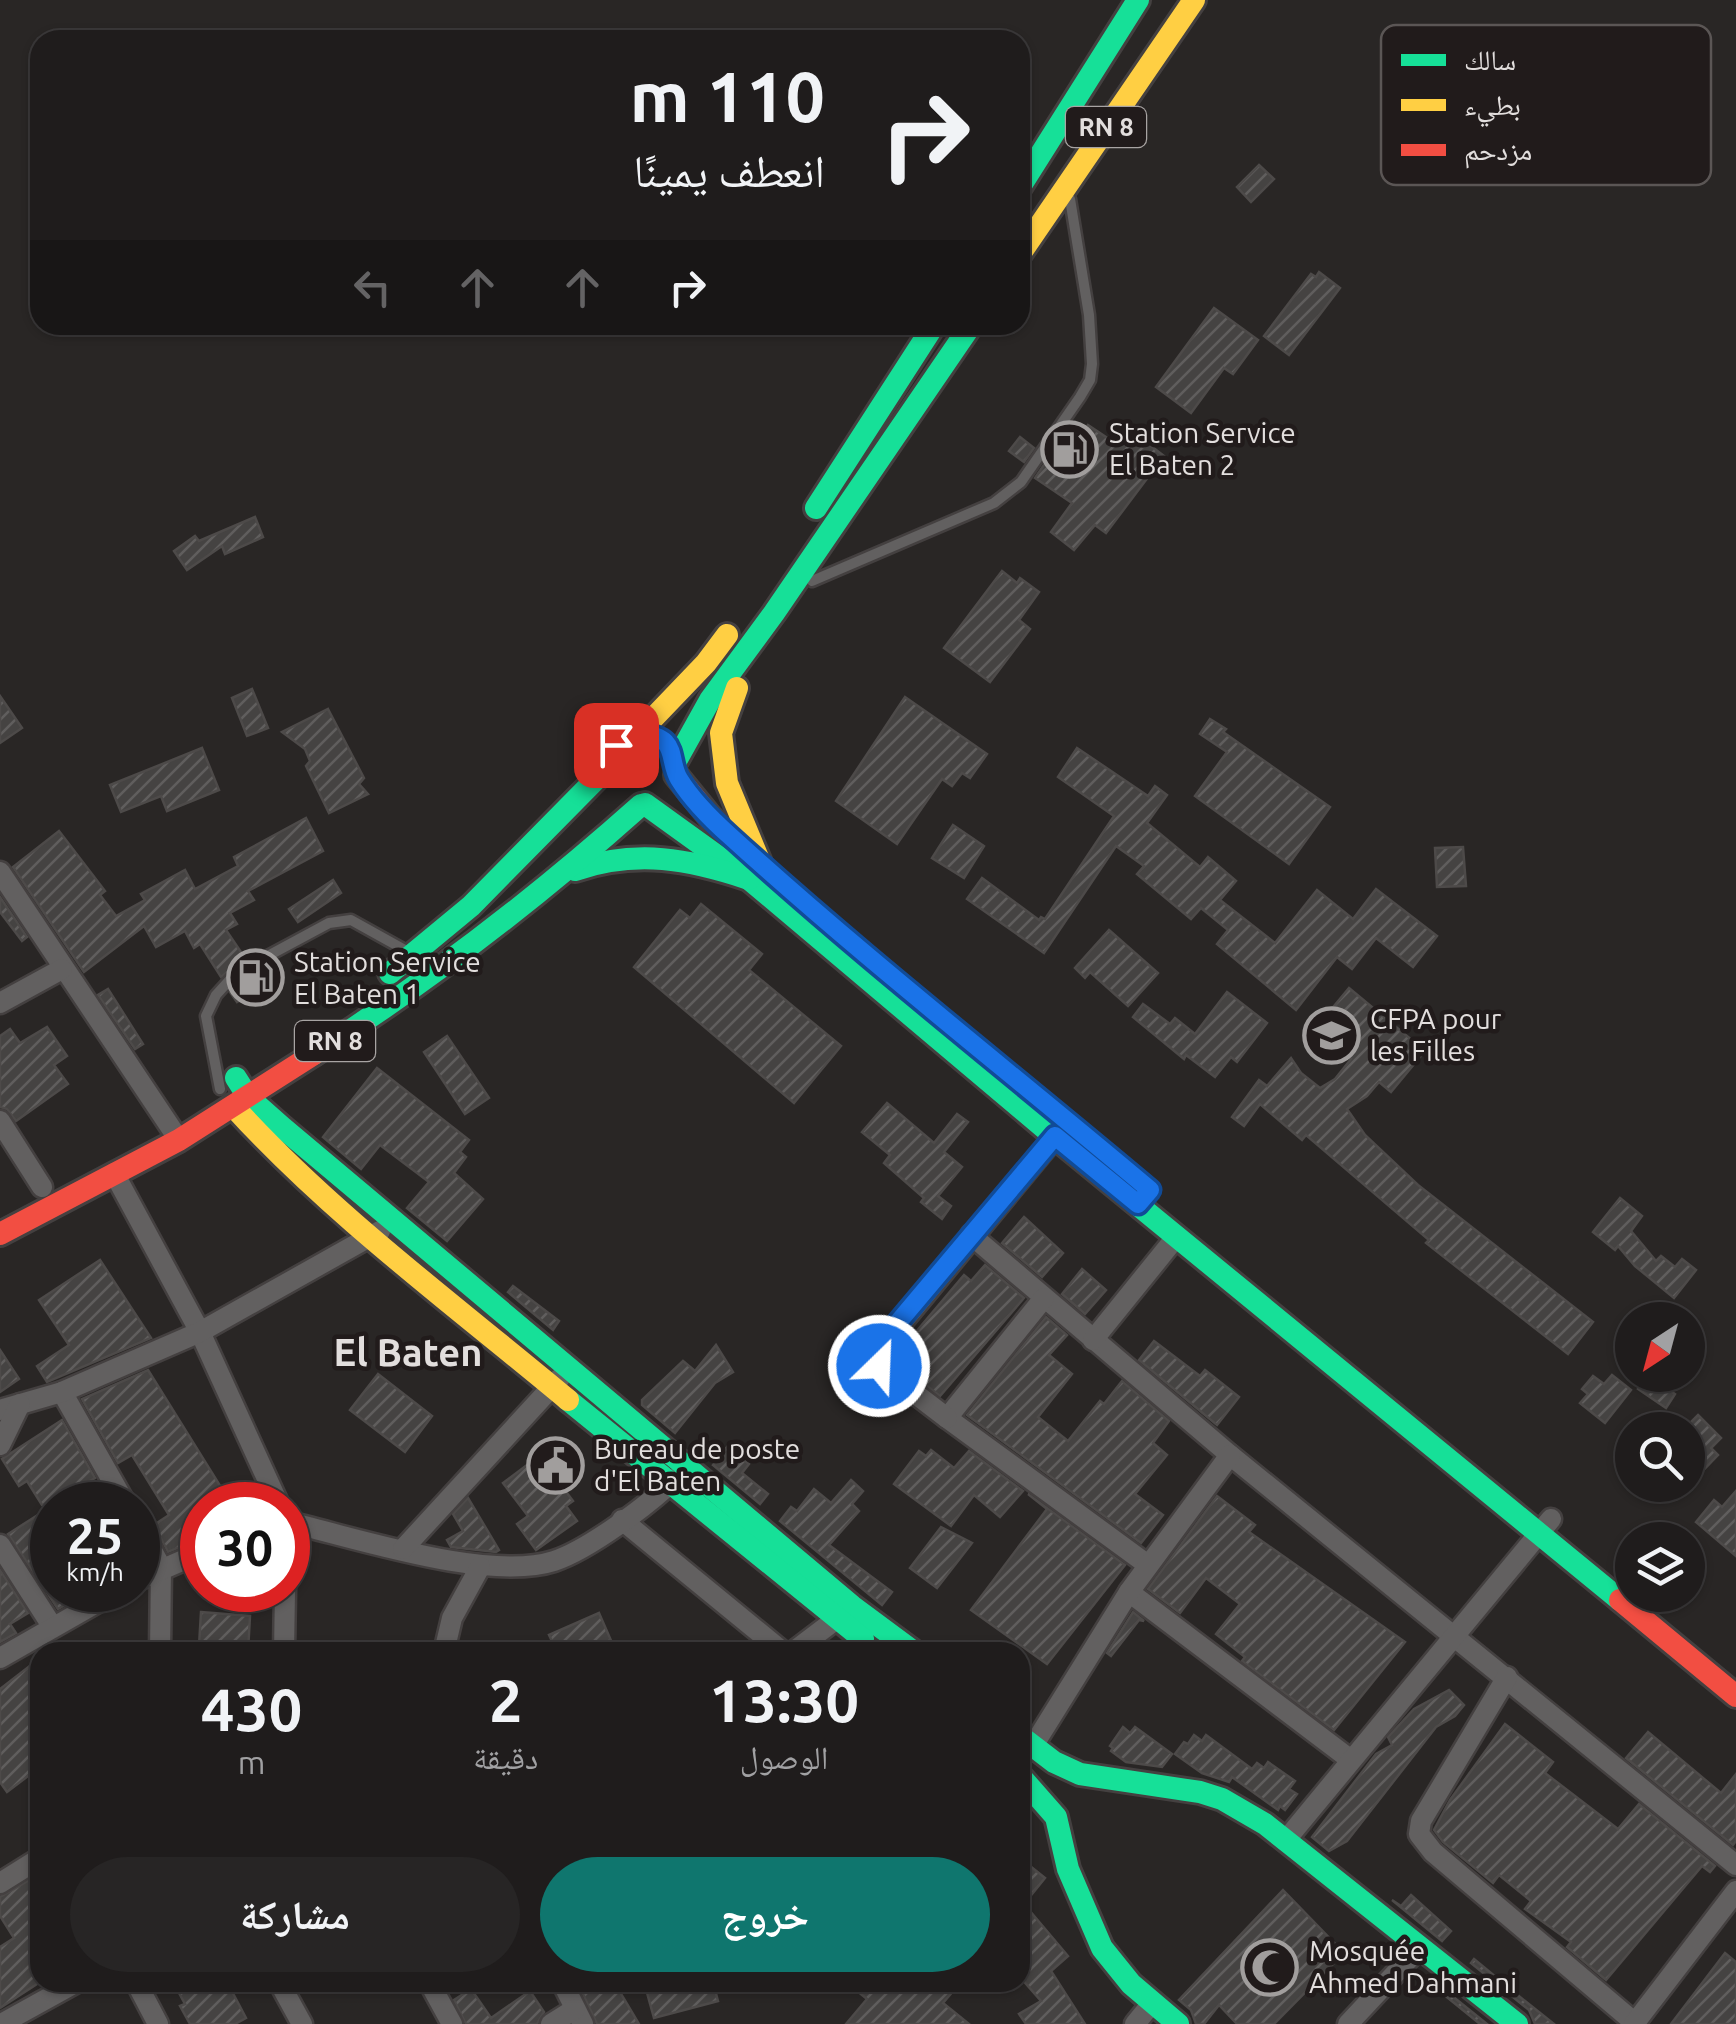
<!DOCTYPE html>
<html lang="ar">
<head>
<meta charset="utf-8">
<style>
	body { margin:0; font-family:Ubuntu,"Noto Naskh Arabic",sans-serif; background:#272525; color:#f1f3f6; direction:rtl; height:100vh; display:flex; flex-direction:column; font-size:38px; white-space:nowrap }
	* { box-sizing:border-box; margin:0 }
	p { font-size:32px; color:#a1a1a3 }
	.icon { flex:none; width:55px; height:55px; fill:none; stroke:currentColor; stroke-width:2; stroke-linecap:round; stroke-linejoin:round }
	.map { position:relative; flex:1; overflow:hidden; direction:ltr }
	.details { position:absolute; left:30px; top:1642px; width:1000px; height:350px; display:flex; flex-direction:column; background:#1f1c1c; border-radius:30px; box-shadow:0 2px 8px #0004,0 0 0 2px #3c3a3b; direction:rtl }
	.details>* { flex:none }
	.hud { position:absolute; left:30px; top:30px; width:1000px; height:305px; border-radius:30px; box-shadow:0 2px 8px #0004,0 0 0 2px #3c3a3b; direction:rtl; background:#1f1c1c; color:#f1f3f6; overflow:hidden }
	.needle { width:65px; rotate:216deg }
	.fabs { position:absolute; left:1615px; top:1302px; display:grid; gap:20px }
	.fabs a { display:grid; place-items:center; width:90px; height:90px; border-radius:50%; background:#1f1c1c; box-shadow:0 2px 8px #0004,0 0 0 2px #3c3a3b; font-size:50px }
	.speed { position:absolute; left:30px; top:1482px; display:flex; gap:20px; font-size:50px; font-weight:700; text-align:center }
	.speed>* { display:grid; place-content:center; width:130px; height:130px; border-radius:50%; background:#1f1c1c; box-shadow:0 2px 8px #0004,0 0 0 2px #3c3a3b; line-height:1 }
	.speed small { font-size:25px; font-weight:400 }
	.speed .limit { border:15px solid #d22; background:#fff; color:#111 }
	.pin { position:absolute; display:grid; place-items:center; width:85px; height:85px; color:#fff; margin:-42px; border-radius:20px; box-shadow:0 5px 15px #0006 }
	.me { position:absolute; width:110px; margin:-55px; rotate:24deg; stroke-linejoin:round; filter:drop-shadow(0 0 8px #0008) }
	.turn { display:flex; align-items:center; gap:35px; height:210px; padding:0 40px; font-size:45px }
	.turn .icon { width:130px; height:130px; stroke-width:2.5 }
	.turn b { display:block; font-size:70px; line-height:85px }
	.lanes { display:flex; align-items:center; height:95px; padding:0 40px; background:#0003; justify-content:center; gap:50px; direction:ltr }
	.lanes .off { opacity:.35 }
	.eta { display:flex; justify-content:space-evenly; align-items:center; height:170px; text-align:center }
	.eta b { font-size:60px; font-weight:700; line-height:70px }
	.primary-button { display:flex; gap:20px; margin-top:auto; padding:20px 40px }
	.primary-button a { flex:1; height:115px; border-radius:60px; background:#0f766e; color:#fff; font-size:40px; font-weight:700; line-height:115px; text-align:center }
	.primary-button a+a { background:#272525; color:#f1f3f6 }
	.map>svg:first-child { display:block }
</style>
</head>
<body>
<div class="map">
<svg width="1736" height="2024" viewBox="0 0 1736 2024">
	<defs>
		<pattern id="building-hatch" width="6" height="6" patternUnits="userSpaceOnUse" patternTransform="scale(2.5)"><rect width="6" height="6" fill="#454342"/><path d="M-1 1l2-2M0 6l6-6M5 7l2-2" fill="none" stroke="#605e5d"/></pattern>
	</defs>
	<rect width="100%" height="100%" fill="#292625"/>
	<g fill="url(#building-hatch)" stroke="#4d4a49" stroke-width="2.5">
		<path d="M1259,165L1274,179L1251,202L1237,187Z"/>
		<path d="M1319,272L1340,288L1289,355L1264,336L1311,274L1316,277Z"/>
		<path d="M1214,308L1258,340L1233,374L1224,368L1191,413L1156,387Z"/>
		<path d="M1088,425L1115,443L1124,432L1143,447L1146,442L1164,456L1106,533L1095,525L1074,550L1051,532L1072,503L1035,478L1050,456L1062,464Z"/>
		<path d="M1020,437L1034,448L1024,462L1009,451Z"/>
		<path d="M255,517L263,537L225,554L222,546L187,570L174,551L195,536L199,541Z"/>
		<path d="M1002,571L1017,583L1020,578L1039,592L1019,620L1030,629L990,682L944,648Z"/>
		<path d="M252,689L268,728L247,736L232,698Z"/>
		<path d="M0,696L22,728L0,743Z"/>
		<path d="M905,697L987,754L970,778L962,773L952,786L942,779L897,844L836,801Z"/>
		<path d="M328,709L364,778L359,784L368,794L329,813L306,766L310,761L305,749L282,732Z"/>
		<path d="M1210,719L1226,729L1223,732L1330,807L1289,864L1195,796L1227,752L1200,734Z"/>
		<path d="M202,748L219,790L167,811L161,796L121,812L110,785Z"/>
		<path d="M1077,748L1148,796L1155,786L1167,795L1147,823L1200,867L1208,857L1236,881L1220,900L1275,943L1317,890L1353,919L1376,889L1437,936L1413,967L1376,938L1352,969L1337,957L1296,1010L1217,944L1228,930L1201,908L1191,919L1137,874L1144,866L1116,846L1044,953L967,899L982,878L1039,920L1041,917L1045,919L1114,816L1058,777Z"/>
		<path d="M306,818L323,851L248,891L254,900L230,913L237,924L226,930L245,958L221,977L200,944L194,948L185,931L156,947L144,926L84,972L13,867L59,831L105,891L100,895L116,916L145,900L141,894L185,870L195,889L238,866L234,857Z"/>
		<path d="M953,825L984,846L964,878L932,858Z"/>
		<path d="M1463,847L1466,886L1437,887L1435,848Z"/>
		<path d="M333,880L341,893L298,922L289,909Z"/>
		<path d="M0,897L27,937L22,941L0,912Z"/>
		<path d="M701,904L762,954L749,970L841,1046L794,1103L634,967L680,910L690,918Z"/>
		<path d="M1109,930L1158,973L1128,1006L1090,972L1085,978L1075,968Z"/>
		<path d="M254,973L262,986L237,1002L230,992L241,980Z"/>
		<path d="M1349,988L1425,1051L1391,1092L1379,1082L1367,1096L1347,1109L1365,1135L1418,1185L1593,1322L1568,1354L1426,1243L1429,1240L1306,1135L1302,1140L1260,1104L1244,1126L1232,1117L1259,1080L1267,1086L1291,1058L1301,1073L1320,1088L1335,1079L1351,1059L1315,1029Z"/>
		<path d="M108,989L143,1044L135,1049L98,995Z"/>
		<path d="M1227,992L1267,1023L1237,1062L1231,1057L1215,1077L1186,1055L1184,1059L1133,1017L1143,1004L1170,1024L1175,1018L1195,1034Z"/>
		<path d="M47,1027L67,1056L54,1065L68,1084L16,1121L7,1109L0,1107V1036L10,1029L20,1043Z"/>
		<path d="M447,1036L489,1098L465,1114L424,1052Z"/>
		<path d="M377,1068L469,1140L460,1152L466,1157L454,1173L483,1199L447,1241L407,1208L429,1182L380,1145L361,1169L323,1137Z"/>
		<path d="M887,1103L934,1143L957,1114L968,1122L944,1152L962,1167L938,1196L951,1206L942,1219L921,1202L924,1198L884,1163L890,1155L862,1132Z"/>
		<path d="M1620,1198L1642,1216L1631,1231L1656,1261L1661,1256L1675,1267L1682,1259L1696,1270L1674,1298L1635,1266L1618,1246L1615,1250L1593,1232Z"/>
		<path d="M1024,1217L1063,1253L1042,1277L1002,1243Z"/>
		<path d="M100,1260L151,1338L47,1382L37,1366L69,1345L39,1300Z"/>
		<path d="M985,1265L1024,1298L940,1396L893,1359L964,1275L971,1281Z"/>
		<path d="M1082,1269L1106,1290L1085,1314L1062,1294Z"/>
		<path d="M513,1286L559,1321L553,1330L508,1292Z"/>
		<path d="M1046,1317L1067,1335L1049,1355L1072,1374L1038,1417L1068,1441L1100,1401L1104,1404L1122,1381L1169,1421L1153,1443L1167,1455L1135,1494L1163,1515L1141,1543L967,1415Z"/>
		<path d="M1154,1341L1200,1376L1205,1370L1239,1397L1217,1425L1139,1360Z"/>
		<path d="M716,1345L733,1372L715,1383L675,1433L642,1405V1400L683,1361L695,1371Z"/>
		<path d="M0,1350L19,1379L0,1392Z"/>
		<path d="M148,1370L232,1505H202V1538L168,1552L154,1525L169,1515L132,1455L118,1463L82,1399Z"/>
		<path d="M378,1374L432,1416L405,1452L350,1410Z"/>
		<path d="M1612,1375L1631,1390L1605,1423L1580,1403L1588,1394L1582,1389L1593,1376L1604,1384Z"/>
		<path d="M1647,1375L1675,1394L1666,1408L1638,1389Z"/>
		<path d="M1698,1415L1721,1438L1711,1448L1718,1455L1688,1486V1425Z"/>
		<path d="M62,1420L95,1478L79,1487L90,1505H42L27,1481L19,1486L2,1459Z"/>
		<path d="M727,1447L749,1464L742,1473L768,1494L760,1504L713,1465Z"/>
		<path d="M931,1450L954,1468L969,1451L1023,1491L1000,1517L974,1495L951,1526L894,1484L919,1451L926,1456Z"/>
		<path d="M539,1456L573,1501L566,1506L577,1521L536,1550L517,1524L528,1516L503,1483Z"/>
		<path d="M851,1480L863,1491L852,1504L859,1511L829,1545L892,1592L882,1605L780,1521L791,1507L797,1511L814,1489L831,1503Z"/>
		<path d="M1736,1491V1556L1696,1522L1714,1500L1722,1507Z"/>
		<path d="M1028,1494L1125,1565L1047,1664L971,1610L1047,1509Z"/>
		<path d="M1217,1496L1255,1525L1249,1532L1405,1642L1334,1730L1242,1661L1245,1657L1216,1634L1240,1604L1206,1578L1180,1613L1148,1589Z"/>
		<path d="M468,1498L499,1550L496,1552L451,1547L447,1540L463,1531L453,1514Z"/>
		<path d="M52,1506V1590H91L58,1609L8,1534Z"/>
		<path d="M941,1527L972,1543L937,1588L910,1568Z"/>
		<path d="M0,1570L28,1613L10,1624L16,1633L0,1642Z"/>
		<path d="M201,1612L250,1616L248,1652H208V1647L199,1646Z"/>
		<path d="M1133,1612L1144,1621L1139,1620L1111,1656L1107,1653Z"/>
		<path d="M599,1613L616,1652H557L549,1635Z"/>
		<path d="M40,1658V1767L7,1792L0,1782V1689Z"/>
		<path d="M1449,1690L1464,1705L1455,1716L1436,1727L1347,1841L1329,1851L1312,1837L1376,1754L1392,1745L1388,1737L1414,1709Z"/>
		<path d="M1505,1724L1553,1762L1545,1773L1618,1829L1639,1804L1715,1866L1710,1872L1702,1866L1606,1980L1567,1947L1571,1942L1525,1909L1531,1901L1499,1875L1493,1883L1443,1842L1434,1830L1450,1800Z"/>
		<path d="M1123,1727L1130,1733L1135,1727L1172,1754L1162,1767L1126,1762L1111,1751L1113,1748L1110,1746Z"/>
		<path d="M1648,1732L1721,1793L1736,1774V1841L1733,1845L1626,1758Z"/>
		<path d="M1194,1735L1202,1741L1206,1735L1252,1769L1257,1763L1264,1768L1268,1762L1295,1781L1289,1789L1297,1794L1285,1810L1280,1806L1278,1810L1232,1777L1229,1782L1202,1773L1175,1754L1184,1742L1188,1744Z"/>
		<path d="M1020,1858L1045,1878L1024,1904L1068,1956L1051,1971L1085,2024H1026L1019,2014L1041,2001L1020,1977Z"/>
		<path d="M40,1874V1982L0,2008V1947L14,1938L0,1916V1897Z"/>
		<path d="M1283,1890L1344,1953L1274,2024H1237L1219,2005L1204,2024H1196L1191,2010L1179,2000Z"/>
		<path d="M1411,1895L1451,1931L1442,1941L1392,1900L1401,1906Z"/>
		<path d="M1725,1953L1736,1962V2024H1671Z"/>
		<path d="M1474,1959L1520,1997L1554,2024H1535L1529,2010L1471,1963Z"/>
		<path d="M173,1982H227L246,2018L235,2024H190L180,2006L185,2004Z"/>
		<path d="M599,1982H614L639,2024H597L582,1992Z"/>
		<path d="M644,1982H713L718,2001L654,2018Z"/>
		<path d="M846,1982H961L943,2003L969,2024H846L867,1999Z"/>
		<path d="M1441,1987L1487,2024H1480L1438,1990Z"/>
		<path d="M471,1989L491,2018L530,1991L544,2012L537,2024H466L454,2000Z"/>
	</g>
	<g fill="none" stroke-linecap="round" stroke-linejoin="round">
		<defs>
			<g id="lane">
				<path d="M812,581L994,503L1021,482L1080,397L1090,380L1092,364L1089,315L1070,199"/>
				<path d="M220,1089L206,1016L216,995L236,973L329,923L351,920L405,950"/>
			</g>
			<g id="street">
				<path d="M0,872L179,1140"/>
				<path d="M0,1003L62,969"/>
				<path d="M0,1121L42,1187"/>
				<path d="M114,1173L200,1332L279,1505"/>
				<path d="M971,1235L1230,1455L1736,1865"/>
				<path d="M1044,1298L947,1418L1148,1565"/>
				<path d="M1093,1340L1177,1236"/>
				<path d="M62,1392L126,1505"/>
				<path d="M0,1410L62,1392L200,1332L380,1231"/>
				<path d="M947,1418L879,1366L876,1358L879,1350L1055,1137"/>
				<path d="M0,1445L20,1404"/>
				<path d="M622,1520L783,1652"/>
				<path d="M288,1522C356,1538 489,1582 554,1561C588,1550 650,1504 676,1478"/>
				<path d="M138,1525L161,1567L160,1652"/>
				<path d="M0,1545L52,1626"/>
				<path d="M403,1549L560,1378"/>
				<path d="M138,1580L202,1552"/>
				<path d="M1129,1592L1351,1760"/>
				<path d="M284,1652L285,1590"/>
				<path d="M444,1652L452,1618L480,1567"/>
				<path d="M793,1652L847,1611"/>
				<path d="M0,1658L119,1590"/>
				<path d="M1507,1677L1421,1821L1419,1834L1433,1852L1635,2023"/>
				<path d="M1033,1746L1129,1592L1230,1455"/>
				<path d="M1285,1841L1551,1519"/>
				<path d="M0,1883L40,1858"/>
				<path d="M136,1982L158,2024"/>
				<path d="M279,1982L302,2024"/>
				<path d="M429,1982L452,2024"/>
				<path d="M562,1982L583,2024"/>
				<path d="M1,2024L77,1982"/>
				<path d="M551,2024L575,2009"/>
				<path d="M1135,2024L1153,2002"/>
				<path d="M1348,2024L1420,1947"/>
				<path d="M1634,2024L1736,1891"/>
			</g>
			<g id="fast">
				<path d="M1020,187L1138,0"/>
				<path d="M816,508L934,325"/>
				<path d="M676,761L710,700L774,613L971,325"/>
				<path d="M645,804L749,879L1055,1137L1620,1600"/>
				<path d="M575,870C637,849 689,859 749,879"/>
				<path d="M390,973L471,906L606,769"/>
				<path d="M314,1054C429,981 539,896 641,805"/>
				<path d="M236,1078L248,1097L283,1128L852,1606L914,1652"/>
				<path d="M568,1400L863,1639"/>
				<path d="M1020,1736L1054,1762L1080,1774L1200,1792L1222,1799L1265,1824L1517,2024"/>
				<path d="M1020,1776L1056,1817L1068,1869L1102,1948L1131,1984L1178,2024"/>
			</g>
			<g id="slow">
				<path d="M1020,254L1194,0"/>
				<path d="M737,688L721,733L727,783L761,865"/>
				<path d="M638,734L706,663L727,635"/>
				<path d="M234,1107C331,1214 457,1307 568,1400"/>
			</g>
			<g id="jam">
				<path d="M676,775L711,818L754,859"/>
				<path d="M0,1234L179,1140L314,1054"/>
				<path d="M1620,1600L1736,1696"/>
			</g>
		</defs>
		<use href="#lane" stroke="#444040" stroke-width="15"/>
		<use href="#street" stroke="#444040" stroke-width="25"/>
		<use href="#fast" stroke="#444040" stroke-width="28"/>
		<use href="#slow" stroke="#444040" stroke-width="28"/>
		<use href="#jam" stroke="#444040" stroke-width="28"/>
		<use href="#lane" stroke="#626060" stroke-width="10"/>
		<use href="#street" stroke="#626060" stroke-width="20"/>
		<use href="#fast" stroke="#16e098" stroke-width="22"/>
		<use href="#slow" stroke="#ffcf43" stroke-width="22"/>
		<use href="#jam" stroke="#f24e42" stroke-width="22"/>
	</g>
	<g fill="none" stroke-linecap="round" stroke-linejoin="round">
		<defs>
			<path id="route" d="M616,745L638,734C680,735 667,759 679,779C692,800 712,820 730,836C865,959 1010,1072 1150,1190L1138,1204L1055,1136L884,1339L876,1358L879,1366"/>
		</defs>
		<use href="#route" stroke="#114b97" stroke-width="25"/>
		<use href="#route" stroke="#1a73e8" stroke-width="18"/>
	</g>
	<defs>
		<symbol id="fuel-ring" viewBox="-11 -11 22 22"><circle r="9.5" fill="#211b1b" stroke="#a19e9d" stroke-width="1.5"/><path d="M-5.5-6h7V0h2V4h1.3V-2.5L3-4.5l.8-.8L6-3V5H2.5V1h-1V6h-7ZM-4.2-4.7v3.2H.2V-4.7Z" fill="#a19e9d"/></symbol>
		<symbol id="university-ring" viewBox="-11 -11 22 22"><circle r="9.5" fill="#211b1b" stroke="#a19e9d" stroke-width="1.5"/><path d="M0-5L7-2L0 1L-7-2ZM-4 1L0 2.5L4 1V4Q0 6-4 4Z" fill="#a19e9d"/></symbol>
		<symbol id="civic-ring" viewBox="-11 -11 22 22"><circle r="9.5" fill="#211b1b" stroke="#a19e9d" stroke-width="1.5"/><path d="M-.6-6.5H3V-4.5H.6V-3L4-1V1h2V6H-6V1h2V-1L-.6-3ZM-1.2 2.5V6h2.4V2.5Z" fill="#a19e9d"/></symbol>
		<symbol id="mosque-ring" viewBox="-11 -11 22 22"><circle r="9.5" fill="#211b1b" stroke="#a19e9d" stroke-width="1.5"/><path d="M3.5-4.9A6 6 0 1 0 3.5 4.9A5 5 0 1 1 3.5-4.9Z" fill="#a19e9d"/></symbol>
	</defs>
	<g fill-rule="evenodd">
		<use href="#fuel-ring" x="1038" y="418" width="63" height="63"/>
		<use href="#fuel-ring" x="224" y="946" width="63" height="63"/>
		<use href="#university-ring" x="1300" y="1004" width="63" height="63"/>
		<use href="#civic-ring" x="524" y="1434" width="63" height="63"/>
		<use href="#mosque-ring" x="1238" y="1936" width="63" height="63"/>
	</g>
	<g text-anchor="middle" stroke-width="9" stroke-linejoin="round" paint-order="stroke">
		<g fill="#211b1b" stroke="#a8a4a3" stroke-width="2.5">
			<rect x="1066" y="107" width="80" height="40" rx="8"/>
			<rect x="295" y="1021" width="80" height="40" rx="8"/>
		</g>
		<g font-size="25" font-weight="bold" fill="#e2dedd">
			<text x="1106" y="136">RN 8</text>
			<text x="335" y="1050">RN 8</text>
		</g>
		<g font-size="28" fill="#e2dedd" stroke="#211b1b" text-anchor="start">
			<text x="1109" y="443">Station Service<tspan x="1109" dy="32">El Baten 2</tspan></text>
			<text x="294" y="972">Station Service<tspan x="294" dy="32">El Baten 1</tspan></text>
			<text x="1370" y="1029">CFPA pour<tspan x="1370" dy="32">les Filles</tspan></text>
			<text x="594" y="1459">Bureau de poste<tspan x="594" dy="32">d'El Baten</tspan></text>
			<text x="1309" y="1961">Mosquée<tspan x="1309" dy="32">Ahmed Dahmani</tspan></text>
		</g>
		<g font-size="38" font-weight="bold" fill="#e2dedd" stroke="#211b1b">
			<text x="408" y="1366">El Baten</text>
		</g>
	</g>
	<rect x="1381" y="25" width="330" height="160" rx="15" fill="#211b1b" stroke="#5b5655" stroke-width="2.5"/>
	<rect x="1401" y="54" width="45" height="12" fill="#16e098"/>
	<rect x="1401" y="99" width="45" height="12" fill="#ffcf43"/>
	<rect x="1401" y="144" width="45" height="12" fill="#f24e42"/>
	<g font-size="28" fill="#e2dedd">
		<text x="1464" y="70">سالك</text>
		<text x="1464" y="115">بطيء</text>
		<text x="1464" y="160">مزدحم</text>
	</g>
</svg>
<div class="fabs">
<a><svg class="needle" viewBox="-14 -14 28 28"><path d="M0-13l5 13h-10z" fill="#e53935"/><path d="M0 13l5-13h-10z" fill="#a1a1a3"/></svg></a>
<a><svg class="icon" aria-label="search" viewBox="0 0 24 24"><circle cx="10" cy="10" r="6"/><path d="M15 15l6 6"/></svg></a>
<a><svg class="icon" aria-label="layers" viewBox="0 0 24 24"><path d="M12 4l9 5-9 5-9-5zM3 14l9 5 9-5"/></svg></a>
</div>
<div class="speed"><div>25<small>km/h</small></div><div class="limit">30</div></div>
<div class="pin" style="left:616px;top:745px;background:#d93025"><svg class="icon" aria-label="arrive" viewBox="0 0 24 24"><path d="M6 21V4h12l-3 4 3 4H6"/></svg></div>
<svg class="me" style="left:879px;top:1366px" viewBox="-20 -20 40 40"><circle r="17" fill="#1a73e8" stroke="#fff" stroke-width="3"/><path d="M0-11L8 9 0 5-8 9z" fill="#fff"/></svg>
<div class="hud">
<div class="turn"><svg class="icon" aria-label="right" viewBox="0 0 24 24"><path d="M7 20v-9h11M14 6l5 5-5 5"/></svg><div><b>110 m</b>انعطف يمينًا</div></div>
<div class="lanes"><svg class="icon off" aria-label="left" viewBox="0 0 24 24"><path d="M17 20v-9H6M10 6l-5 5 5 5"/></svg><svg class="icon off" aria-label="ahead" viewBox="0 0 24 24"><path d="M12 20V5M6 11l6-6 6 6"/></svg><svg class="icon off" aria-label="ahead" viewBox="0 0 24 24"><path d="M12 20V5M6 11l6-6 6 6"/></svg><svg class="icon" aria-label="right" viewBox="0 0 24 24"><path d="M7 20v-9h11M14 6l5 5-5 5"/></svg></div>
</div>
<section class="details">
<div class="eta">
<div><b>13:30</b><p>الوصول</p></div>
<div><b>2</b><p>دقيقة</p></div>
<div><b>430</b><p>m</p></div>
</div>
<div class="primary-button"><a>خروج</a><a>مشاركة</a></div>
</section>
</div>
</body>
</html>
